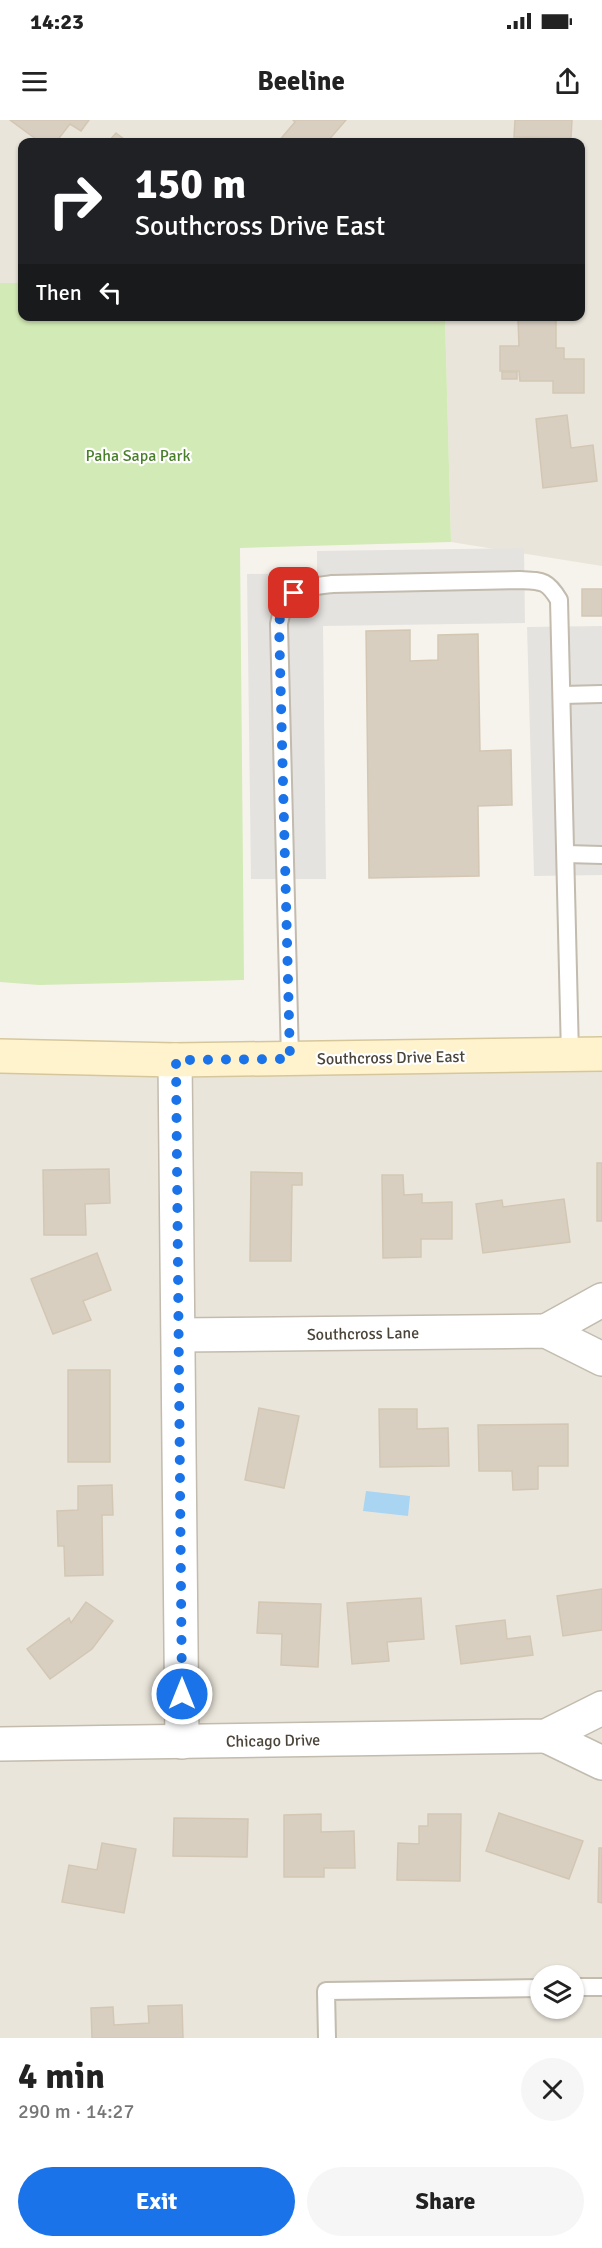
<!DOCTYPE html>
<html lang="en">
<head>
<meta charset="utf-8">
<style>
	body { margin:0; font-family:Signika,sans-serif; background:#f6f6f6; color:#222; height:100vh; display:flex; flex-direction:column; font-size:22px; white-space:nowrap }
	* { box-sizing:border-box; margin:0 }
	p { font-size:20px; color:#767676 }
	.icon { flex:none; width:33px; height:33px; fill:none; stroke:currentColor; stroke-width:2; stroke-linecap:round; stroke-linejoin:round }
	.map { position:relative; height:1918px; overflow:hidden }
	.details { display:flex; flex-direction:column; background:#fff; flex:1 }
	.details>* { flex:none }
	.banner { position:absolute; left:18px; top:18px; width:567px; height:183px; border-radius:12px; box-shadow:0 2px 4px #0004; background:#202124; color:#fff; overflow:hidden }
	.controls { position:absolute; left:530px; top:1845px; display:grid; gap:12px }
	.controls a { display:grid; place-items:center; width:54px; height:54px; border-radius:50%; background:#fff; box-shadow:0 2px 4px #0004; font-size:30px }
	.pin { position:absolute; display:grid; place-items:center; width:51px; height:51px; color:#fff; margin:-26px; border-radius:12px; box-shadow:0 3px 9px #0006 }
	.me { position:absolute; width:66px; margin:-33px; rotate:0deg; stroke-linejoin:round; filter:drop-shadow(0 0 4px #0008) }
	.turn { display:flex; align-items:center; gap:21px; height:126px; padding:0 18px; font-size:27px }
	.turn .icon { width:78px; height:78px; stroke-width:2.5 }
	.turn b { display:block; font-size:42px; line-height:51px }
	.then { display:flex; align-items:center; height:57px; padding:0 18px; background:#0003; gap:12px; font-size:22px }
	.round { display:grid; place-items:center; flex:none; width:63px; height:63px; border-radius:32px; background:#f6f6f6 }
	.overview { display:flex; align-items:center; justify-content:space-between; height:102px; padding:0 18px }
	h1 { font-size:36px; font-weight:700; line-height:45px }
	.button { display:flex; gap:12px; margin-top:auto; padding:12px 18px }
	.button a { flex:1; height:69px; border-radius:36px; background:#1a73e8; color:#fff; font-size:24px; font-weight:700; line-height:69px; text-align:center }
	.button a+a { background:#f6f6f6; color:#222 }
	.status { display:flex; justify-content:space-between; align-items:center; height:42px; padding:0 30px; background:#fff; direction:ltr }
	.status svg { height:16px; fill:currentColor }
	header { display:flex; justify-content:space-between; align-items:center; height:78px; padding:0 18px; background:#fff; font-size:27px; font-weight:700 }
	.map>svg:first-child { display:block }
</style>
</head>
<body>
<div class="status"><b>14:23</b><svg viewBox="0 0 49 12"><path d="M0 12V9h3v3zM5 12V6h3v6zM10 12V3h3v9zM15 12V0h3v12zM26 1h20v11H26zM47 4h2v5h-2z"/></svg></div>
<header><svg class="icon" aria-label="menu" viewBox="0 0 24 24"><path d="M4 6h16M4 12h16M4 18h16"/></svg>Beeline<svg class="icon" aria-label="share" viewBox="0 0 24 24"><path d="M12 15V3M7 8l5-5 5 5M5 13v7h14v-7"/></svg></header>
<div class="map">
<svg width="602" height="1918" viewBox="0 0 602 1918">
	<rect width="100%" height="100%" fill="#f6f3ec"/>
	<g fill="#eae5da" fill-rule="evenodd">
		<path d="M0,0H602V446L451,422L445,197L580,196V22H22V163H0Z"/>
		<path d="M602,934V1918H0V936ZM540,1856H573V1888H540Z"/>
	</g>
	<path fill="#d2eab5" d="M0,163H22V196L445,197L451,422L240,428L244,860L39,865L0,862Z"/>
	<g fill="#e5e3e0">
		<path d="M524,428L525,503L323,506L326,759H251L247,454L317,453V431Z"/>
		<path d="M602,506V755L534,756L527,507Z"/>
	</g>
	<path fill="#a9d4f2" d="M366,1371L410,1376L408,1396L363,1391Z"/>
	<g fill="#d8cfc1" stroke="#d3c7b4" stroke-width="1.5">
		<path d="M10,0H89L81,11L70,4L56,22H40Z"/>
		<path d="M293,0H346L327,22H278L295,2Z"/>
		<path d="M515,0H572L571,18L514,17Z"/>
		<path d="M116,13L128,22H108Z"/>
		<path d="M518,200H556V228H564V239H584V273H553V261H520L519,251H500V226H519Z"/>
		<rect x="502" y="252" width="15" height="7"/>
		<path d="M567,295L571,328L593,325L597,361L543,368L536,299Z"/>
		<rect x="582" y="469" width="20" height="27"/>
		<path d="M410,510V541L438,540V515L478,514L480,631L511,630L512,685L478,686L479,756L369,758L366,511Z"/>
		<rect x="597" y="1043" width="5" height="58"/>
		<path d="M109,1049L110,1083L85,1084L86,1115H44L43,1050Z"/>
		<path d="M251,1052L302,1053V1065H292L291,1141H250Z"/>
		<path d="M382,1055H403L404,1075L422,1074V1083L452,1082V1119H421V1137L383,1138Z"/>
		<path d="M564,1079L570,1122L483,1133L476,1084L502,1080L503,1087Z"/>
		<path d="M97,1133L111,1170L83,1181L91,1200L53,1214L31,1159Z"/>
		<rect x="68" y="1250" width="42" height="92"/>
		<path d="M259,1288L299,1296L284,1368L245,1360Z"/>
		<path d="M379,1289H417V1309L448,1308L449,1346L380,1347Z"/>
		<path d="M568,1304V1346H538V1369L513,1370L512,1351H479L478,1305Z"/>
		<path d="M112,1365L113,1395H102L103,1455L65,1456L64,1426H58L57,1391L78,1390V1366Z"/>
		<path d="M602,1469V1510L563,1516L557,1476Z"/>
		<path d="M421,1478L424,1519L387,1522L389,1541L352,1544L347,1483Z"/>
		<path d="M86,1482L113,1501L92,1529L50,1559L27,1529L69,1498L71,1503Z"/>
		<path d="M259,1482L321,1484L318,1547L281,1545L282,1514L257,1513Z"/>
		<path d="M505,1500L507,1519L530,1516L533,1535L461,1544L456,1506Z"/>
		<path d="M499,1693L583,1721L569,1759L486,1731Z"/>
		<path d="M321,1694V1712L354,1711L355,1748H324V1757H284V1695Z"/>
		<path d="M428,1694H461L460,1761L397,1760L398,1723L419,1724V1706H428Z"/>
		<path d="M174,1698L248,1699L247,1737L173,1736Z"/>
		<path d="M102,1723L136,1729L124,1793L62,1782L69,1745L97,1750Z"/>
		<path d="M599,1728H602V1783L598,1782Z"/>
		<path d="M182,1885L183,1918H92L91,1888L113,1887L114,1905L149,1903L148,1886Z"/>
	</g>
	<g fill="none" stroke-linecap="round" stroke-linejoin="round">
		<defs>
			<g id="lane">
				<path d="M563,575L602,574"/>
				<path d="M566,734L602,735"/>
				<path d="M290,939L279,504C285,469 301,468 332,464L520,460C542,461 547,460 559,480L570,935"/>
				<path d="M573,1867H602"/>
				<path d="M327,1918L326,1871L540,1868"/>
			</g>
			<g id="street">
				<path d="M175,940L182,1622"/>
				<path d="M546,1211L602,1180"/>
				<path d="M179,1215L546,1211L602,1239"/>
				<path d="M546,1616L602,1643"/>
				<path d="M0,1624L546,1616L602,1588"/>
			</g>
			<path id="secondary" d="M0,936L175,940L602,934"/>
		</defs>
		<use href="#lane" stroke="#c2bbae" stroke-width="20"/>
		<use href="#street" stroke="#c2bbae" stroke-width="36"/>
		<use href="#secondary" stroke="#d6c79b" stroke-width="36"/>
		<use href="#lane" stroke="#fff" stroke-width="16"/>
		<use href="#street" stroke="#fff" stroke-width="33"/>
		<use href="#secondary" stroke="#fff3cd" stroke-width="33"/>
	</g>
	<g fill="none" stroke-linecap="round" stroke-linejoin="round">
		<path stroke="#1a73e8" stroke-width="10" stroke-dasharray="0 18" d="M182,1574L176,940L290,939L279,504L282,485L294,473"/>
	</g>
	<g text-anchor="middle" stroke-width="4.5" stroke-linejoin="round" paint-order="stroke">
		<g font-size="16" fill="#4a7f2a" stroke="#fff">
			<text x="138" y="341">Paha Sapa Park</text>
		</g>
		<g font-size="16" fill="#4b4439" stroke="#fff">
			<text transform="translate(391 937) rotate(-1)" y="6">Southcross Drive East</text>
			<text transform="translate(363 1213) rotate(-1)" y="6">Southcross Lane</text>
			<text transform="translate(273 1620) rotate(-1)" y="6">Chicago Drive</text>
		</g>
	</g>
</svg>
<div class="controls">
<a><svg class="icon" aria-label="layers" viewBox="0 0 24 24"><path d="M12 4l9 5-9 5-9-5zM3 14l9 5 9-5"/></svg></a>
</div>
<div class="pin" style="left:294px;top:473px;background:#d93025"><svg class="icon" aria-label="arrive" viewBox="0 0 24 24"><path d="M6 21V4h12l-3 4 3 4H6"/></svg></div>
<svg class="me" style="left:182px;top:1574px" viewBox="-20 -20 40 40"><circle r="17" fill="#1a73e8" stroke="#fff" stroke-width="3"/><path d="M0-11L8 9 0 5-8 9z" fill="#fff"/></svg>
<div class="banner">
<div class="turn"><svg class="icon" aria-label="right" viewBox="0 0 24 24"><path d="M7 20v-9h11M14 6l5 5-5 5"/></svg><div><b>150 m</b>Southcross Drive East</div></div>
<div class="then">Then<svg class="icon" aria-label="left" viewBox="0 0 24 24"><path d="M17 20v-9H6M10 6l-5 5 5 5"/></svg></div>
</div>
</div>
<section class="details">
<div class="overview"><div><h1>4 min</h1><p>290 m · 14:27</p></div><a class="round"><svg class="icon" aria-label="close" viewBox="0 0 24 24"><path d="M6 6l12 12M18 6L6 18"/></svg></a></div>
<div class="button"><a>Exit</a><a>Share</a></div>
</section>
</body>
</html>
